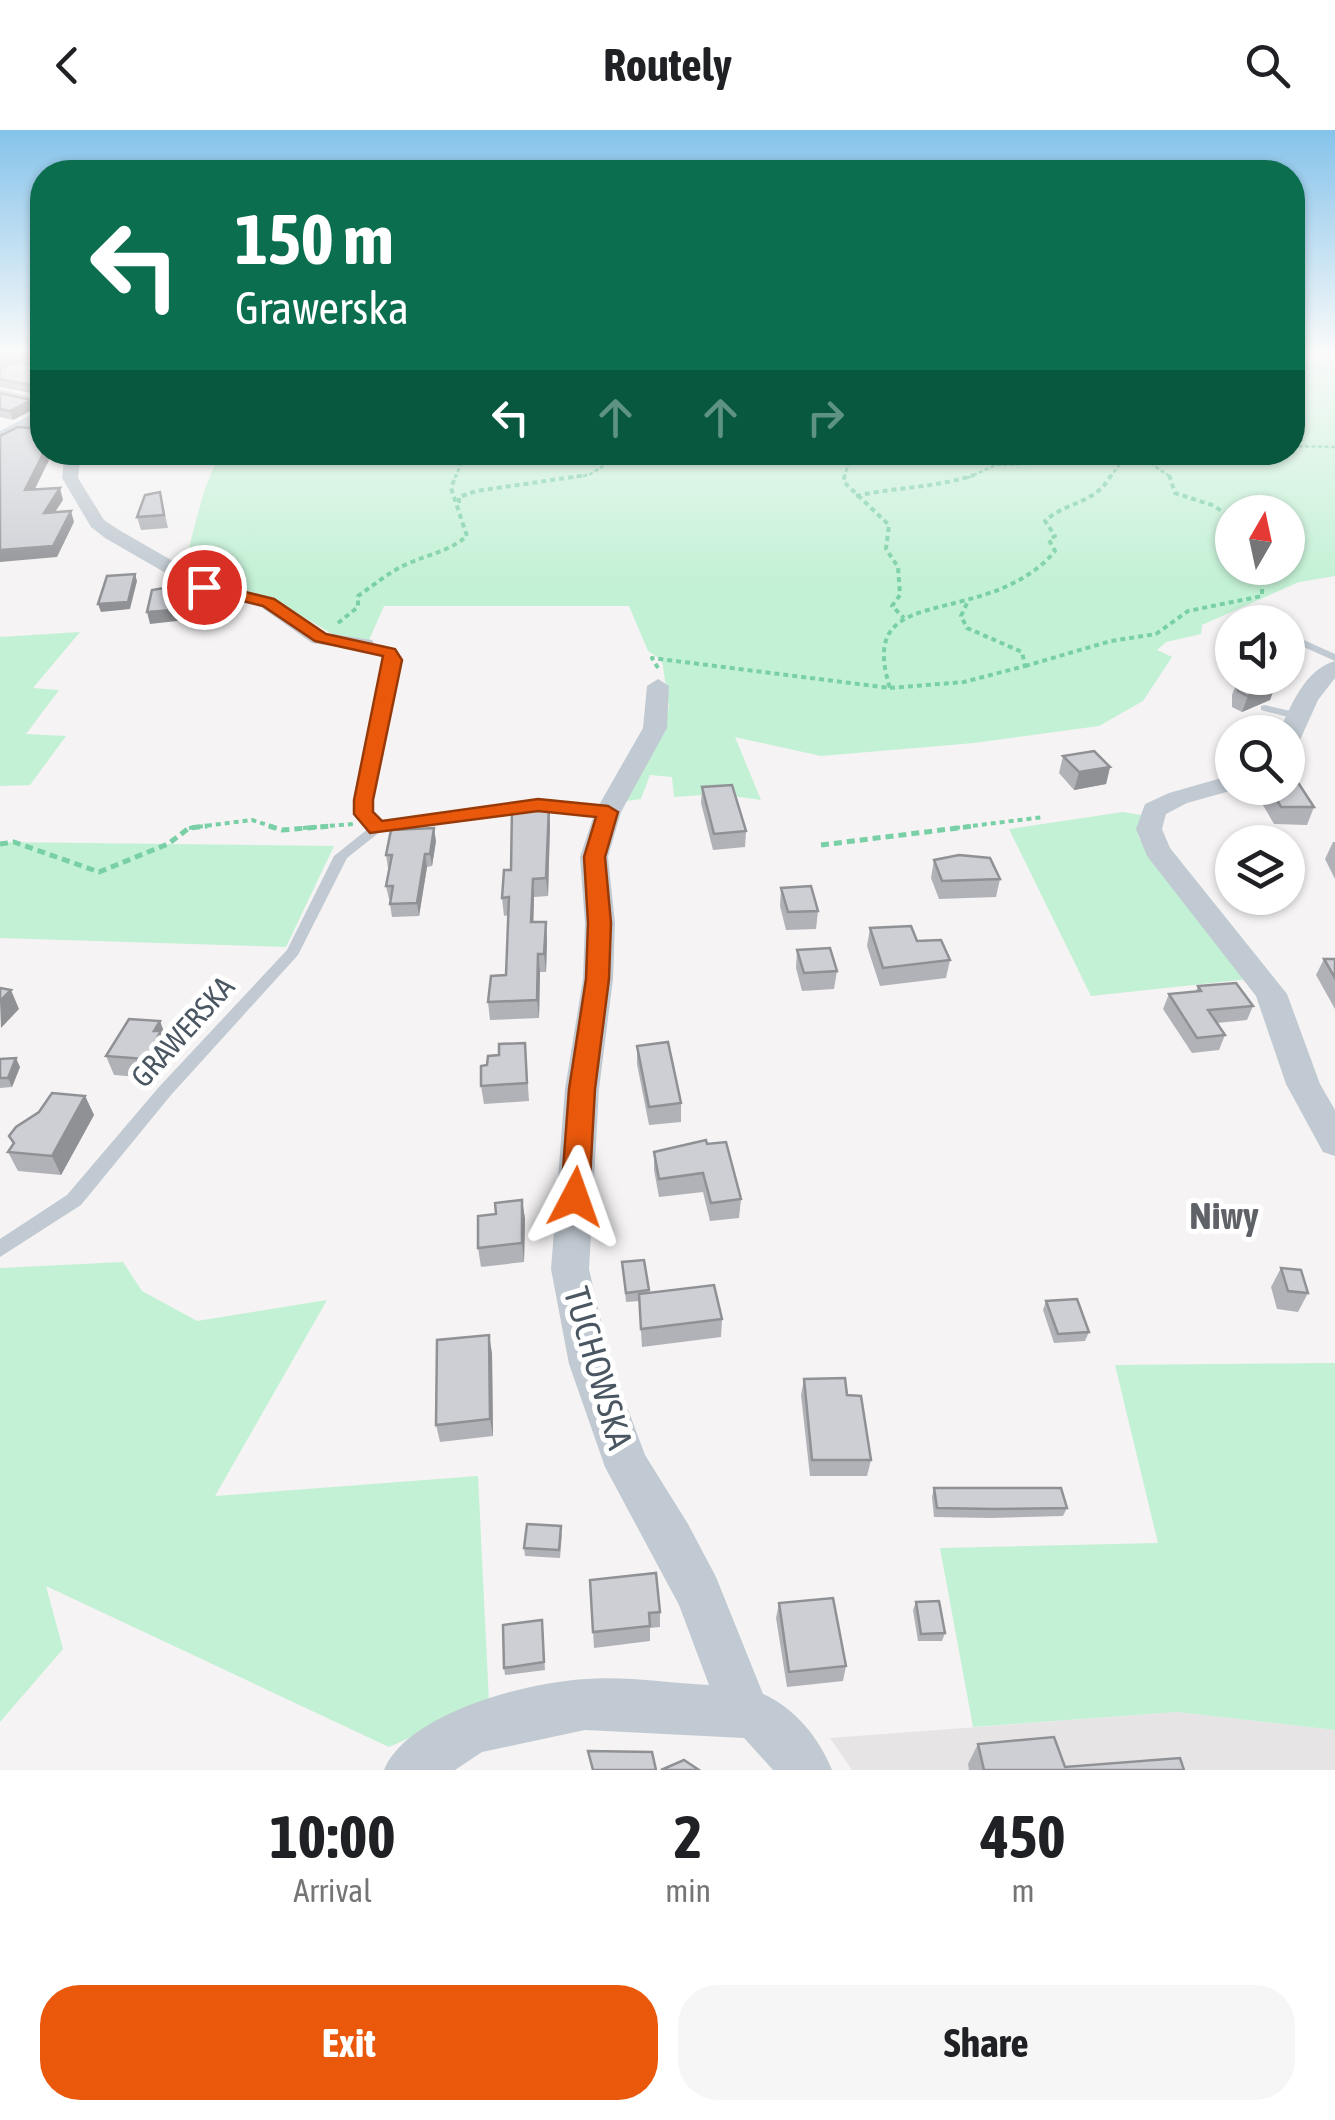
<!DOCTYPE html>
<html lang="en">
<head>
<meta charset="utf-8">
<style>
	body { margin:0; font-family:"Asap Condensed",sans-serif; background:#f6f6f6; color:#202124; height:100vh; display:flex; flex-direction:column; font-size:38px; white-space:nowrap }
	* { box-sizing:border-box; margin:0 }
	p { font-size:32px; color:#757577 }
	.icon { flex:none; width:55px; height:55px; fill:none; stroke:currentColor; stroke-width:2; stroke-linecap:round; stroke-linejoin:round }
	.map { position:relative; height:1640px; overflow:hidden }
	.sheet { display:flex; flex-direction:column; background:#fff; flex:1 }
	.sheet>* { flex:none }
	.guide { position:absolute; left:30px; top:30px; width:1275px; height:305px; border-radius:40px; box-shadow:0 2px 8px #0004; background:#0b6e4f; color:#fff; overflow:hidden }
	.needle { width:65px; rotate:9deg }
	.tools { position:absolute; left:1215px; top:365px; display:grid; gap:20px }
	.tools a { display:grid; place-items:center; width:90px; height:90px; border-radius:50%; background:#fff; box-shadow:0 2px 8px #0004; font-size:50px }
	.pin { position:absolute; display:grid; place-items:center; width:85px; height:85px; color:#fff; margin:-42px; border:5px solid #fff; border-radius:50%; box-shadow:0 2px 10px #0007 }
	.me { position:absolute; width:110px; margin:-55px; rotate:4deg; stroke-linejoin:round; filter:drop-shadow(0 0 8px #0008) }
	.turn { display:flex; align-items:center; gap:35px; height:210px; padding:0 40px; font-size:45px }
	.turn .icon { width:130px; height:130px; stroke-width:2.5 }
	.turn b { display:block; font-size:70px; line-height:85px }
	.lanes { display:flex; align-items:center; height:95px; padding:0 40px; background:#0003; justify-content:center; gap:50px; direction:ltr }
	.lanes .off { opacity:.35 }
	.eta { display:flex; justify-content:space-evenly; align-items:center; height:170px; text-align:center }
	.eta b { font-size:60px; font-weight:700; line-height:70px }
	.cta { display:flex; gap:20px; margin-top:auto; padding:20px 40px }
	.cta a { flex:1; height:115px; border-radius:40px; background:#ea580c; color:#fff; font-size:40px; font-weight:700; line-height:115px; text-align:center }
	.cta a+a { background:#f6f6f6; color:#202124 }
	header { display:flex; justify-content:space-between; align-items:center; height:130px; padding:0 40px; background:#fff; font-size:45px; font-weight:700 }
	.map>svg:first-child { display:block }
</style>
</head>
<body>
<header><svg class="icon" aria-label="back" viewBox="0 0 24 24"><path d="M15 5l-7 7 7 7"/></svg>Routely<svg class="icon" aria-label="search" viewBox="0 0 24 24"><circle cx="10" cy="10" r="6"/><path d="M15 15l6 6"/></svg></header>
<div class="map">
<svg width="1335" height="1640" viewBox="0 0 1335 1640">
	<rect width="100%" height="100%" fill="#f5f3f3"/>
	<path fill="#e6e4e5" d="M1177,1582L1335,1600V1640H852L830,1608Z"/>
	<g fill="#c3f1d5" fill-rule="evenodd">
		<path d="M1293,223H1335V446L1299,452L1202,495L1201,504L1166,512L1157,520L1172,527L1143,571L1099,596L974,613L821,626L735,607L761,670L718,664L674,667L672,647L650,645L641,669L619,672L657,608L669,577L662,530L648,521L629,476H384L369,510L334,505L278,472L217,454L183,439C195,400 200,362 219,327L179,322H1292ZM1232,382H1288V438H1232Z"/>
		<path d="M80,502L33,558L59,560L26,604L66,606L30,655L0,656V507Z"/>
		<path d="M1123,682L1141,685L1138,706L1159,741L1249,849L1091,866L1009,699Z"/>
		<path d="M0,712L334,716L286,817L0,808Z"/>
		<path d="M123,1132L142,1161L197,1191L327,1170L215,1366L478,1346L489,1572L389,1617L46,1456L63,1519L0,1592V1138Z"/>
		<path d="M1335,1233V1600L1177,1582L973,1597L940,1418L1158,1413L1115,1235Z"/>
	</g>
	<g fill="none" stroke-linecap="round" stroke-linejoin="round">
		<g stroke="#7ad0a6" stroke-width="2.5" stroke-dasharray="4 2.5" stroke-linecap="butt">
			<path d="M1292,235L1335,239"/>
			<path d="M1292,288V294"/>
			<path d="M1292,303L1303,309L1296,315"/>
			<path d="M1292,316L1335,317"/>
			<path d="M1134,322L1172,348"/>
			<path d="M455,348L466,322"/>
			<path d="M570,348L589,345L625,322"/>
			<path d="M844,348L852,322"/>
			<path d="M967,348L996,335L1055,333L1118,322"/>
			<path d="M1110,348L1128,322"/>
		</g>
		<g stroke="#7ad0a6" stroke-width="4" stroke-dasharray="5 4" stroke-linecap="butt">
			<path d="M845,345L843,351L889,395L886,419L898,437L900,465L892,476L904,488"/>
			<path d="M1169,345L1175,363L1212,375L1232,387"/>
			<path d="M856,366C895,357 936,358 974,345"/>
			<path d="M459,373V367L476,361L587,345"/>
			<path d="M338,493L358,477V466C374,455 389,442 407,434C429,424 448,422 467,406L451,358L456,345"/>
			<path d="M1025,536L1111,511L1156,504L1188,481L1262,466V454L1275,438"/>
			<path d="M658,538L652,528L890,558C867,486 912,485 966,470C998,462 1033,448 1055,421L1049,410L1055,406L1045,391C1067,371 1096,374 1111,345"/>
			<path d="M890,558L964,552L1025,536L1022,522L967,498L961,486L968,471"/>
			<path d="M189,698L252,690L277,698"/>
			<path d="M303,698L353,694"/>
			<path d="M955,698L1044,687"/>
		</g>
		<g stroke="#7ad0a6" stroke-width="5" stroke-dasharray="8 5" stroke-linecap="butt">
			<path d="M269,696L282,700L332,696"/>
			<path d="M0,714L14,712L99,742L168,714L189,698L207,696"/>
			<path d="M821,715L974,696"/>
		</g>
		<g fill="#c1cad2" fill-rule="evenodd">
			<path d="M1288,503L1335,524V531L1288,510Z"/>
			<path d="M364,512L393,520L398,529L369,669L370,682L380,694L538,671L608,678L615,682L608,686L538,679L381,701L347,728L298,825L171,965L81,1075L0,1127V1109L67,1065L159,957L287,820L334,726L369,698L356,683L357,669L388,529L385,524L360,517V513Z"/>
			<path d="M1265,575L1303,584L1305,586L1299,590L1261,580V576Z"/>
		</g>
		<g fill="#c1cad2" fill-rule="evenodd">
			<path d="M0,259L42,269V277L0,267Z"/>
			<path d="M42,279V290L0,312V301Z"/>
			<path d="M65,322H81L78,348L104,390L119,400L211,453L275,469L326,503L372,510L375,515L364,521L312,513L261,477L197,461L105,408L91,397L62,348Z"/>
			<path d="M1335,531V548L1318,570L1300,610L1288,617V602H1279C1291,576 1304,540 1335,531Z"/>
			<path d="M658,549L669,556L667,598L621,682L608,727L615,793L613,849L599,959L589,1139L611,1234L645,1325L688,1394L716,1447L763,1564C795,1578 819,1608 832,1640H773L744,1608L585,1600L482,1622L455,1640H384C407,1583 528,1552 586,1549C626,1546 669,1553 709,1555L679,1475L605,1337L569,1234L551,1139L565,959L583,849L585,793L580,727L595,682L643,598L647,556Z"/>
			<path d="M1232,645V658H1241L1187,673L1166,684L1162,699L1170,718L1287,864L1320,954L1335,980V1026L1323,1022L1286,954L1256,866L1147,726L1136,699L1145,674L1169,663Z"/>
		</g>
	</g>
	<g fill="#b0b2b7">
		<path d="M0,223H42L23,233L42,234L41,265L0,257V240L7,236L0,238Z"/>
		<path d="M0,263L31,270L34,279L13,290L0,287Z"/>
		<path d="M42,282V297L38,296L35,288Z"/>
		<path d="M163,375L168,398L141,400L137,387Z"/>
		<path d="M1238,549L1276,553L1270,570L1242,582L1232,577V565Z"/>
		<path d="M1063,626L1110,637L1106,654L1074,660L1059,643Z"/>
		<path d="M702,657L746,701L745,717L713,720L701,673Z"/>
		<path d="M1265,658H1288L1314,677L1307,695L1274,694L1260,670Z"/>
		<path d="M550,694L548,766L534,767L533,792H546L547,810L546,842H540L539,888L490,890L488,872L506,845L509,785L504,786L502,768L511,740Z"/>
		<path d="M436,711L432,736L427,737L419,786L392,787L390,774L391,769H389L386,756L390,738H388L386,725Z"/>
		<path d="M1333,712H1335V749L1325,729Z"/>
		<path d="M934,730L1000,749L996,767L939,769L931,748Z"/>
		<path d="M781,758L818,781L816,799L786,800L780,776Z"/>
		<path d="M870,798L917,811L950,830L946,848L880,856L867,816Z"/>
		<path d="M797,820L837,841L834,859L802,861L796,838Z"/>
		<path d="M1324,829H1335V879L1316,845Z"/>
		<path d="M1198,856L1253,876L1247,890L1217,893L1225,905L1219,920L1192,923L1163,879L1169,864L1196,861Z"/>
		<path d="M167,910L165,912L168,920L152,948L114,945L106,926Z"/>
		<path d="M525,913L529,971L484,974L481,956L487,935L499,925Z"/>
		<path d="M637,916L681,973V992L649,995L637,934Z"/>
		<path d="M0,929L20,937L12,957L0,958Z"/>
		<path d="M85,966L94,985L61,1045L18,1041L8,1022L14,1015L9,1006Z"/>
		<path d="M707,1014L741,1069L739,1088L710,1091L703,1062L659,1067L654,1040V1022Z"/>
		<path d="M522,1070L525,1089L524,1132L481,1137L478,1118L496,1084Z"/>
		<path d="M644,1130L649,1162L722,1189L721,1207L642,1217L639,1171L626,1172L622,1132Z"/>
		<path d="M1281,1138L1308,1163L1298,1182L1277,1179L1271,1157Z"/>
		<path d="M1046,1171L1089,1202L1085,1211L1054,1213L1043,1180Z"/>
		<path d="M492,1223L493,1306L440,1312L436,1295Z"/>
		<path d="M804,1249L847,1265L871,1330L867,1346H810L801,1265Z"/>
		<path d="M934,1358L1067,1378L1063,1386L990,1388L934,1387L932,1367Z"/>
		<path d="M562,1404L560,1428L525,1426L524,1418Z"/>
		<path d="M590,1450L660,1482V1497L650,1498V1511L594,1518Z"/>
		<path d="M916,1472L945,1503L942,1511H918L913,1480Z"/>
		<path d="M779,1473L846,1536L843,1551L787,1557L776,1488Z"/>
		<path d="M542,1490L545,1540L505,1545L504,1538Z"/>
		<path d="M978,1614L1065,1637L1184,1640H969L968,1634Z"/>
	</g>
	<g fill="#909195">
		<path d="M25,223H42L8,241L6,233Z"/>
		<path d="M4,228L6,236L0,238V229Z"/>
		<path d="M31,270L34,279L13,290L10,281Z"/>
		<path d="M44,322H53L29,371L25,360Z"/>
		<path d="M60,358L63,370L47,394L44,383Z"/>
		<path d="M71,381L74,392L57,427L0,432V420Z"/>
		<path d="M135,444L137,451L130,479L101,482L98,474Z"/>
		<path d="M193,453L196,464L177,491L150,494L147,482Z"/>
		<path d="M1276,553L1270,570L1242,582L1248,566Z"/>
		<path d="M1110,637L1106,654L1074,660L1079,642Z"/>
		<path d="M549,676L550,694L548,766L546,748Z"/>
		<path d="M434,698L436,711L432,736L430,724Z"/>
		<path d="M425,724L427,737L419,786L417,773Z"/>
		<path d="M533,749L534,767L533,810L531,792Z"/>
		<path d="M546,792L547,810L546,842L544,824Z"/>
		<path d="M538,824L540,842L539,888L537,870Z"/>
		<path d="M11,860L19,879L1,898L0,871Z"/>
		<path d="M160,891L167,910L165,912L168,920L152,948L145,929L154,901Z"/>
		<path d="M16,928L20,937L12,957L8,948Z"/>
		<path d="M85,966L94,985L61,1045L52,1026Z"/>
		<path d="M522,1070L525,1089L524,1132L522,1113Z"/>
		<path d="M489,1205L492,1223L493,1306L490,1289Z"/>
	</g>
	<g fill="#cdcfd5" stroke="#909195" stroke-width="2.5">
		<path d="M0,223H25L6,233L4,228L0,229Z"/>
		<path d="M13,233L42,234V277L40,257L0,249V240Z"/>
		<path d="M0,263L31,270L10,281L0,279Z"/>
		<path d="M18,297L42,299V322H44L25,360L60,358L44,383L71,381L53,416L0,420V306Z"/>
		<path d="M160,362L164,385L137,387L145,365Z"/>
		<path d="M135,444L128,472L98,474L107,446Z"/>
		<path d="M193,453L174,480L147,482L152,460Z"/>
		<path d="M1241,548H1264L1276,553L1248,566L1238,561V549Z"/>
		<path d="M1094,621L1110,637L1079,642L1063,626Z"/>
		<path d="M1288,653L1299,654L1314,677H1281L1270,658H1288Z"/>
		<path d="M732,655L746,701L714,704L702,657Z"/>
		<path d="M549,676L546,748L533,749L531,792H546L544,824H538L537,870L488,872L491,846L506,845L509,767L502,768L504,740H511L512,678Z"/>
		<path d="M434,698L430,724H425L417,773L390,774L393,756H386L392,725H386L391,700Z"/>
		<path d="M959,725L990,728L1000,749L942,751L934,730Z"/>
		<path d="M811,756L818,781L788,782L781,758Z"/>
		<path d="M911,796L917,811L941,810L950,830L883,838L870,798Z"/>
		<path d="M830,818L837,841L804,843L797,820Z"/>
		<path d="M1324,829H1335V848Z"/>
		<path d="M1236,853L1253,876L1208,880L1225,905L1197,908L1169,864L1201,861L1198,856Z"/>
		<path d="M0,858L11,860L0,871Z"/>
		<path d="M129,889L160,891L154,901H161L145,929L106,926Z"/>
		<path d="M668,912L681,973L649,977L637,916Z"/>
		<path d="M525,913L527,953L481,956V936L487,935L488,926L499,925V914Z"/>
		<path d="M16,928L8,948H0V929Z"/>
		<path d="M52,963L85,966L52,1026L8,1022L14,1013L9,1006L16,997L39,982Z"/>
		<path d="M706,1010L707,1014L726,1012L741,1069L711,1073L703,1043L659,1049L654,1022Z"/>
		<path d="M522,1070V1113L478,1118V1086L496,1084L495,1073Z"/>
		<path d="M644,1130L649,1160L626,1163L622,1132Z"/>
		<path d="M1281,1138L1301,1140L1308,1163L1288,1161Z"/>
		<path d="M714,1155L722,1189L641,1199L639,1164Z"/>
		<path d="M1077,1169L1089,1202L1058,1204L1046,1171Z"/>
		<path d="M489,1205L490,1289L436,1295L437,1210Z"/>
		<path d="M845,1248L847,1265L861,1266L871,1330H812L804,1249Z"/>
		<path d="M934,1358H1061L1067,1378L993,1379L937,1378Z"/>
		<path d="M527,1394L561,1396L559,1420L524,1418Z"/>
		<path d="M656,1443L660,1482L649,1483L650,1496L593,1502L590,1450Z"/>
		<path d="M833,1468L846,1536L789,1542L779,1473Z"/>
		<path d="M939,1471L945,1503L921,1504L916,1472Z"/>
		<path d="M542,1490L544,1532L504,1538L503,1495Z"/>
		<path d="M1054,1607L1065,1637L1180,1628L1184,1640H984L978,1614Z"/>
		<path d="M588,1621L652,1622L656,1640H593Z"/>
		<path d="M684,1630L699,1640H661Z"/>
	</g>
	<linearGradient id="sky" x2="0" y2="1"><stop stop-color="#85c3ea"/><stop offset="0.49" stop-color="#fafafa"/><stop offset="1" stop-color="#fafafa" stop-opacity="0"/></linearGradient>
	<rect width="1335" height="453" fill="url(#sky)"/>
	<path fill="#ea580c" stroke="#983908" stroke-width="2.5" d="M204,452L274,469L326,504L395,519L402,530L373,670V682L382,691L538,669L608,676L618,682L605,727L611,793L609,849L595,959L589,1067L585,1075L575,1078L565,1075L561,1067L569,959L586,849L588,793L584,727L596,687L538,681L370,703L354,684V670L383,526L315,511L263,476L198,460V454Z"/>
	<g text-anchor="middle" stroke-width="10" stroke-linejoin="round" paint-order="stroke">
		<g font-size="30" fill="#4a5661" stroke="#fff">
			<text transform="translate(183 902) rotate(-48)" y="10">GRAWERSKA</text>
		</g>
		<g font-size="35" fill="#4a5661" stroke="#fff">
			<text transform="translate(598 1238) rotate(74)" y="12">TUCHOWSKA</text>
		</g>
		<g font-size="38" font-weight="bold" fill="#5f6368" stroke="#fff">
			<text x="1224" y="1099">Niwy</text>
		</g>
	</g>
</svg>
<div class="tools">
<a><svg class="needle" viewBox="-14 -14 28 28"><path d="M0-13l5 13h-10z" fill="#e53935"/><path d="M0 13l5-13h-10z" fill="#757577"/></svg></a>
<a><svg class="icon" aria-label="sound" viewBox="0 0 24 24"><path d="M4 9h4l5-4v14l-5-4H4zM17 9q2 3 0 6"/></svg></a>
<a><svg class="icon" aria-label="search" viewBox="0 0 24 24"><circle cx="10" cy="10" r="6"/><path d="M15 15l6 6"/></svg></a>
<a><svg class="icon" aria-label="layers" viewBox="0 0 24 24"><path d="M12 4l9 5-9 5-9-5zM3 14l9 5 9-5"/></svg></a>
</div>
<div class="pin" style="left:204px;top:457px;background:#d93025"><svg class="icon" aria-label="arrive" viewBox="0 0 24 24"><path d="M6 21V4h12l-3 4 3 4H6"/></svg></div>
<svg class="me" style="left:575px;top:1067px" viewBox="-20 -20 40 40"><path d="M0-17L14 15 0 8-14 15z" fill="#ea580c" stroke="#fff" stroke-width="4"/></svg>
<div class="guide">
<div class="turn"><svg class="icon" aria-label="left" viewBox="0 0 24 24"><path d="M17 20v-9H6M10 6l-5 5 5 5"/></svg><div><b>150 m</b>Grawerska</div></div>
<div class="lanes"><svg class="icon" aria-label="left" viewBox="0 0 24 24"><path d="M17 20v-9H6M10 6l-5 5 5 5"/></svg><svg class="icon off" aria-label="ahead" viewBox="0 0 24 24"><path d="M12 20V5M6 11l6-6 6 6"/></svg><svg class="icon off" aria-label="ahead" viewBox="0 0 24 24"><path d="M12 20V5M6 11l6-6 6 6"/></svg><svg class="icon off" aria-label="right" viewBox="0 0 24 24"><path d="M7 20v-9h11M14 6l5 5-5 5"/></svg></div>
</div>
</div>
<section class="sheet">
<div class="eta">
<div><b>10:00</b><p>Arrival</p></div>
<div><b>2</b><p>min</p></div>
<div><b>450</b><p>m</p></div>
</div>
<div class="cta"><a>Exit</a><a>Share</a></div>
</section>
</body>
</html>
